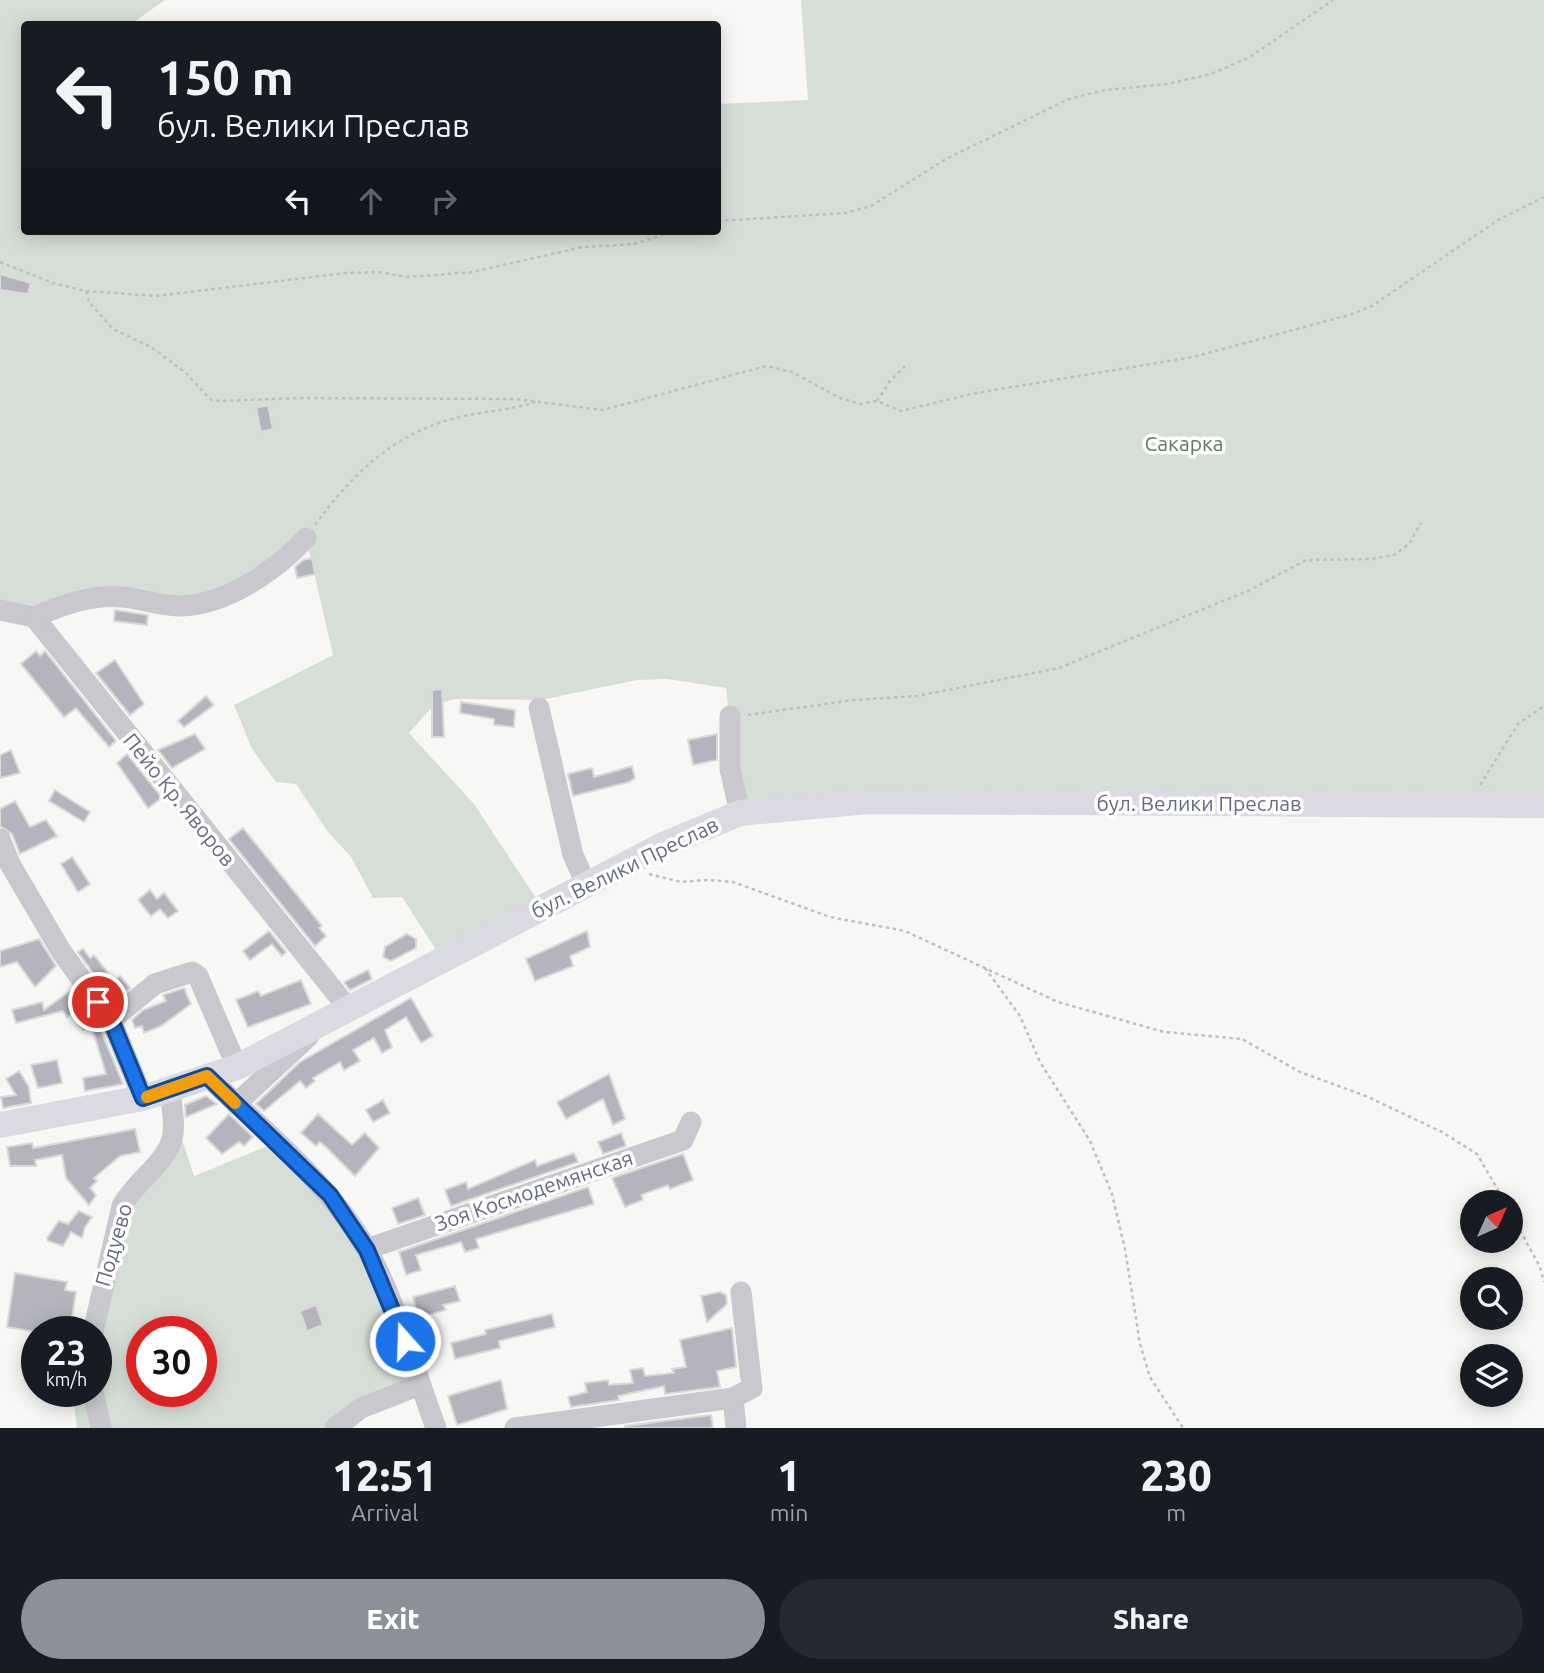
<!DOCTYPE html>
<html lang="en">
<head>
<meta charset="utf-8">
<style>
	body { margin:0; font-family:Ubuntu,sans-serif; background:#242831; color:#f1f3f6; height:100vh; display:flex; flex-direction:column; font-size:26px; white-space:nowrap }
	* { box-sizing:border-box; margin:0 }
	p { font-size:23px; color:#9ea1a6 }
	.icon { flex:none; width:38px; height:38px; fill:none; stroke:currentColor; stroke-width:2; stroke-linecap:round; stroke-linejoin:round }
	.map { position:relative; height:1428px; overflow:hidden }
	.drawer { display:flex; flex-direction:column; background:#171b24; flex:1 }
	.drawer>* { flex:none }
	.banner { position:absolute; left:21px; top:21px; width:700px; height:214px; border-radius:7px; box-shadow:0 4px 18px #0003; background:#171b24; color:#f1f3f6; overflow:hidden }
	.needle { width:46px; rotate:45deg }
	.buttons { position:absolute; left:1460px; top:1190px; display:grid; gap:14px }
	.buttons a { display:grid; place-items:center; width:63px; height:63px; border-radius:50%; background:#171b24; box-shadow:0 4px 18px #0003; font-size:35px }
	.speed { position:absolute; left:21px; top:1316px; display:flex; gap:14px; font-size:35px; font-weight:700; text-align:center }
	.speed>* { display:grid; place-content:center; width:91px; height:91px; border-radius:50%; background:#171b24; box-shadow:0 4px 18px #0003; line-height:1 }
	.speed small { font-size:18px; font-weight:400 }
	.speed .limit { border:10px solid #d22; background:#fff; color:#111 }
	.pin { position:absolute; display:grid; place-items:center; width:60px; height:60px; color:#fff; margin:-30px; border:4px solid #fff; border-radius:50%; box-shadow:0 2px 7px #0007 }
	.me { position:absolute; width:77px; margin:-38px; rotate:340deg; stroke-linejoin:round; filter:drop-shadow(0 0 5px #0008) }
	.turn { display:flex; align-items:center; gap:24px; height:147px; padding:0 21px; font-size:32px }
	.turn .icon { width:91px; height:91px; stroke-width:2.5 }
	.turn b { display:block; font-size:49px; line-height:60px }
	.lanes { display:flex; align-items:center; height:66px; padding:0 21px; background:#0003; justify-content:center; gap:35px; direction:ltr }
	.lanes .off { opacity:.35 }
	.eta { display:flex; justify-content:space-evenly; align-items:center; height:119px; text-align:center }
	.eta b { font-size:42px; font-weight:800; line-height:49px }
	.primary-button { display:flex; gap:14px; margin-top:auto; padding:14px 21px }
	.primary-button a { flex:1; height:80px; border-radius:42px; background:#8c9099; color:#fff; font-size:28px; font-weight:800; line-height:80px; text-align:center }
	.primary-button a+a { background:#242831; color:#f1f3f6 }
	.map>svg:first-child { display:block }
</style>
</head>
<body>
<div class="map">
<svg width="1544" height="1428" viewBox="0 0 1544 1428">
	<rect width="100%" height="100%" fill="#f7f8f5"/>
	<g fill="#d6dfd7" fill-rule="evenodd">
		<path d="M0,0H165L131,24H24V231H718V104L808,100L801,0H1544V805L740,813L726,688L667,679L637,680L541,700L454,699L433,706L409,733L474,804L540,904L438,953L402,897L373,898L351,857L328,832L296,784L276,782L252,749L234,705L333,655L306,538L212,601L72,602L0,610Z"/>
		<path d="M182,1139L194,1176L275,1143L367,1250L420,1385L335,1428H77L74,1404L81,1391H96V1332L122,1206ZM142,1332H201V1391H142Z"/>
	</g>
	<g fill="#b3b4be" stroke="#d9dad7" stroke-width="2">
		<path d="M0,274L31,283L28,294L0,290Z"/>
		<path d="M268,405L273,429L261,432L256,408Z"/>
		<path d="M312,558L315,574L297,578L295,567L303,560Z"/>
		<path d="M115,610L148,615L147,625L114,621Z"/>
		<path d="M36,651L40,656L45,651L116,741L109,747L76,708L64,717L21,664Z"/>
		<path d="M115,660L144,704L130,715L96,673Z"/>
		<path d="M442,689L444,737H432V690Z"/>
		<path d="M206,696L214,705L184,727L178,721Z"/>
		<path d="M461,702L515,710L514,727L494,725V719L460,713Z"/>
		<path d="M195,734L205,749L172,768L158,750Z"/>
		<path d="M717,734V760L693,765L688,740Z"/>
		<path d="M11,750L20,773L0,778V755Z"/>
		<path d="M127,754L162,798L148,808L117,763Z"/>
		<path d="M632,766L635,778L629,782L573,796L568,774L592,768L594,777Z"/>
		<path d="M55,790L90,812L84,822L49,801Z"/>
		<path d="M15,801L30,827L46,820L57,836L20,854L12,834L0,826V809Z"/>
		<path d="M243,828L322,926L319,928L326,936L315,946L229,839Z"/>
		<path d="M72,857L90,884L78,892L61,864Z"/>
		<path d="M150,890L157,899L164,893L178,911L168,918L160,909L151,916L138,900Z"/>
		<path d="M269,931L286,952L282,956L272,944L250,960L243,951Z"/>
		<path d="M587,931L590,947L570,956L573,966L535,981L526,959Z"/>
		<path d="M407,934L416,939V948L391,961L383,957L385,947Z"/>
		<path d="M39,939L56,966L35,987L17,962L0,967V951Z"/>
		<path d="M83,949L90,958L94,955L114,981L120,976L130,988L113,1001L78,952Z"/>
		<path d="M368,970L372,979L350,990L344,982Z"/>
		<path d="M301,980L311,1004L248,1027L236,1000L258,991L261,996Z"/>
		<path d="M184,988L191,1004L161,1026L144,1033L142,1026L135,1028L132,1020L143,1010L166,1001L163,995Z"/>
		<path d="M73,989L95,1021L83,1030L72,1014L67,1017L63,1011L16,1023L12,1010L42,1002L44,1010Z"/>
		<path d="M411,998L433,1036L421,1043L406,1017L385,1030L392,1047L382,1053L374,1038L353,1050L360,1061L344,1070L340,1062L313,1078L315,1081L306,1088L300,1081L264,1111L256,1104L300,1062Z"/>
		<path d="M100,1028L123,1084L85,1091L83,1078L106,1074L93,1031Z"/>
		<path d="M57,1060L62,1083L38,1088L31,1065Z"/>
		<path d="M19,1071L29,1087L31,1103L3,1108L1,1097L16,1095L6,1079Z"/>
		<path d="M609,1074L625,1119L613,1125L603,1099L566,1119L557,1102Z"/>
		<path d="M206,1096L217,1104L186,1117L185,1105Z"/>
		<path d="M383,1100L390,1113L373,1122L366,1110Z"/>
		<path d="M229,1114L253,1137L244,1146L239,1142L222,1154L206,1138Z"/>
		<path d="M318,1114L352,1145L365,1133L379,1148L355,1176L327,1148L320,1142L316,1146L301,1133Z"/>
		<path d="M135,1129L140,1152L120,1156L94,1178L97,1181L90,1188L96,1195L89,1205L66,1178L62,1155L35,1160L36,1166H10L7,1147L32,1143L33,1148Z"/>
		<path d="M621,1133L626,1146L603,1154L598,1142Z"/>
		<path d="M574,1153L578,1162L451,1206L445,1190L466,1182L468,1189L535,1160L537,1166Z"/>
		<path d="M683,1154L693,1180L670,1189L668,1185L641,1195L643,1200L625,1207L612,1178Z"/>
		<path d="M588,1187L594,1204L476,1239L479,1248L465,1252L461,1242L416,1255L421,1270L406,1275L399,1252Z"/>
		<path d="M418,1198L425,1215L398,1224L392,1208Z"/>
		<path d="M79,1211L92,1217L85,1227L82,1238L71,1232L63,1246L48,1241L47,1238L59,1221L68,1224Z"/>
		<path d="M15,1273L67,1282L65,1290L76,1292L70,1330L58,1328L57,1332H36L7,1327Z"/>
		<path d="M455,1286L460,1301L443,1305L446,1310L418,1318L413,1297Z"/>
		<path d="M720,1292L726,1295L727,1304L707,1322L701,1296Z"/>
		<path d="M316,1305L323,1325L307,1331L300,1311Z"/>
		<path d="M552,1314L555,1327L499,1341L500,1348L455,1359L451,1343L486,1334L485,1330Z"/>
		<path d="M732,1328L736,1367L717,1371L720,1387L665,1394L664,1386L618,1396L619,1400L571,1407L568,1397L587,1392L585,1383L608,1380L609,1385L633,1383L630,1370L643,1368L645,1376L674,1373L672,1369L686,1367L680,1340Z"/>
		<path d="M501,1380L507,1409L457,1425L448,1396Z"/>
		<path d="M711,1415L713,1428H625V1426Z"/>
	</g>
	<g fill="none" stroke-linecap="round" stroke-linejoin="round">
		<g stroke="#bfbfc3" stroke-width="2.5" stroke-dasharray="3.5 3.5" stroke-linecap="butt">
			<path d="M718,221L845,213L871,206L946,159L1069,99L1105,90L1167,84L1211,74L1250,57L1333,0"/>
			<path d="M0,262L53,283L86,291L156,296L346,273L379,272L407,277L472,272L583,247L634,244L675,231"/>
			<path d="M86,291L89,302L113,329L151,347L185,372L211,400L220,401L297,398L515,399L603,410L766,366L792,372L840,398L860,404L877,401L901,411L976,393L1193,357L1349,315L1372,306L1498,220L1544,197"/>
			<path d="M877,401L890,381L905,366"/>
			<path d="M315,525C355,470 399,429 468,415C491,411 513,409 536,402"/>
			<path d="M748,715L854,700L917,696L1059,668L1250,590L1306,560L1371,559L1394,555L1409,544L1421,523"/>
			<path d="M1480,785L1518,724L1544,706"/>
			<path d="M649,874L681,882L708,880L733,882L830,917L905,931L1058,1002L1164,1032L1242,1039L1300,1072L1366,1096L1442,1132L1477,1154L1505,1202"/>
			<path d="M985,968L1020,1016L1040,1062L1090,1141L1112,1194L1125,1249L1140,1344L1150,1377L1183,1428"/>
			<path d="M1510,1212L1540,1267L1544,1282"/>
		</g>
		<g stroke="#c8c8ce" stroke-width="21">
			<path d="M0,610L34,617L348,1008"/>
			<path d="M34,617C63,605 91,594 123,597C142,599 161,606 181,606C226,605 277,570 306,538"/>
			<path d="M539,708L573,855L587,886"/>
			<path d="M730,716V769L740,813"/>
			<path d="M0,839L10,864L61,951L111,1020L143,1098"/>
			<path d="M111,1020L155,984L192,972L198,976L237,1067"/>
			<path d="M207,1076C262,1129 328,1182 366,1248C396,1299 415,1372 436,1428"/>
			<path d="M236,1104L309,1036"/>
			<path d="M367,1249L683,1140L691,1122"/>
			<path d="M93,1332L122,1206C135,1182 165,1164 172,1139C176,1125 171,1103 170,1089"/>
			<path d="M93,1391L101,1428"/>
			<path d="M733,1398L736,1428"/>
			<path d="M335,1428L361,1408L420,1385"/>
			<path d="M515,1428L733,1398L752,1388L741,1292"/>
		</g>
		<path stroke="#dadae2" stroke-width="26" d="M0,1125L143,1098L237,1067L663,845L740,813L869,801L1544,805"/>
	</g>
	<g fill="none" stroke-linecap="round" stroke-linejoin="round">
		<defs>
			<path id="route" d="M98,1002L111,1020L143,1098L207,1076L330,1195L367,1250L405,1341"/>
		</defs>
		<use href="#route" stroke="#114b97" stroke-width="18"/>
		<use href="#route" stroke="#1a73e8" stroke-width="12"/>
		<path stroke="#f59e0b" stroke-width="12" d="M147,1097L207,1076L235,1103"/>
	</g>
	<g text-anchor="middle" stroke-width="7" stroke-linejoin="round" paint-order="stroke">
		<g font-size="21" fill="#627867" stroke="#fff">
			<text x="1184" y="451">Сакарка</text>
		</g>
		<g font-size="21" fill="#676a86" stroke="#fff">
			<text transform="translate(179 800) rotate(51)" y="7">Пейо Кр. Яворов</text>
			<text x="1199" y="811">бул. Велики Преслав</text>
			<text transform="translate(625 868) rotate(-26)" y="7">бул. Велики Преслав</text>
			<text transform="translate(534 1191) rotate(-19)" y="7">Зоя Космодемянская</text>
			<text transform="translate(114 1245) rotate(-74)" y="7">Подуево</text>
		</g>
	</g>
</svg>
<div class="buttons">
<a><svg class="needle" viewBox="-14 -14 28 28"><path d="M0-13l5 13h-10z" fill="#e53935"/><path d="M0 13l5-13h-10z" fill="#9ea1a6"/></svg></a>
<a><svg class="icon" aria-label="search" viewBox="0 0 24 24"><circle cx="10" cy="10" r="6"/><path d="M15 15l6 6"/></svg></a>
<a><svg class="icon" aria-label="layers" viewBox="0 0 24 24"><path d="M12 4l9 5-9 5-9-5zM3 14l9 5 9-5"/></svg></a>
</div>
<div class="speed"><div>23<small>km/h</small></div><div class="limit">30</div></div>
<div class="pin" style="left:98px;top:1002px;background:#d93025"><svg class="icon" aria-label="arrive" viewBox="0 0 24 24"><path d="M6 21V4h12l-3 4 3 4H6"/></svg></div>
<svg class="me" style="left:405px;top:1341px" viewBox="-20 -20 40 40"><circle r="17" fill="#1a73e8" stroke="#fff" stroke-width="3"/><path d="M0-11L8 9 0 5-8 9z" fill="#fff"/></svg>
<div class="banner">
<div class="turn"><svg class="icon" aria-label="left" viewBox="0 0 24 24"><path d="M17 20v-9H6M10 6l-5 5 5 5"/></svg><div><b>150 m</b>бул. Велики Преслав</div></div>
<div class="lanes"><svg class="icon" aria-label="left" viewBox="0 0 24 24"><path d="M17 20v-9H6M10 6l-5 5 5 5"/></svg><svg class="icon off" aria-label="ahead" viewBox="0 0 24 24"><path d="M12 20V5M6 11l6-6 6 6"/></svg><svg class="icon off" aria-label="right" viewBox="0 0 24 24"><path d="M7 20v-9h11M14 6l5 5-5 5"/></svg></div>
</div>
</div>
<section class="drawer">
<div class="eta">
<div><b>12:51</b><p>Arrival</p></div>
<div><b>1</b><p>min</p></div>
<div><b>230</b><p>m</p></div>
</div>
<div class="primary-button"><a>Exit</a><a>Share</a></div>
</section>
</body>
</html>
